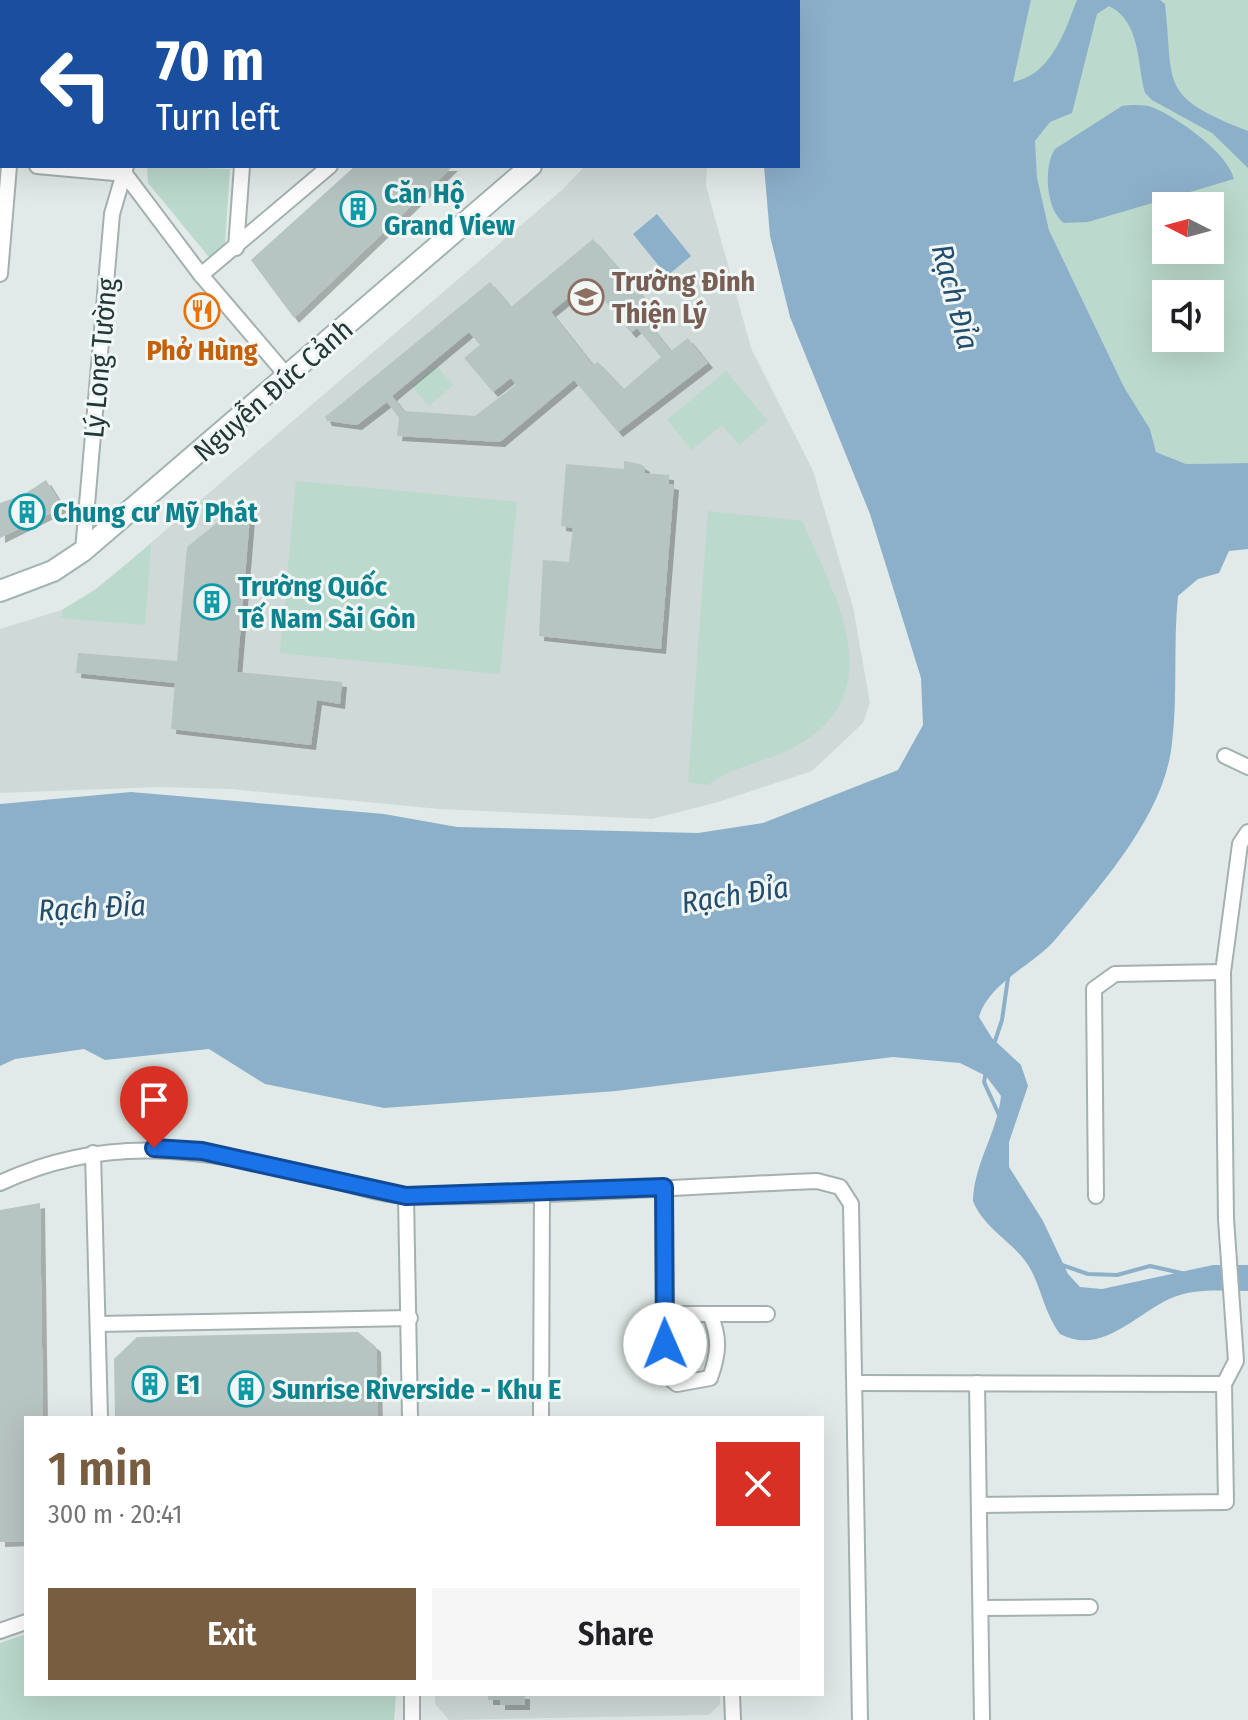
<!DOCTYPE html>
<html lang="en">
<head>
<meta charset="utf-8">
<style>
	body { margin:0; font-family:"Fira Sans Condensed",sans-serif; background:#f6f6f6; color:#202124; height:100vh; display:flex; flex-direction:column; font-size:30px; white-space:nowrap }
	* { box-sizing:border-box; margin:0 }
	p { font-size:26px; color:#757577 }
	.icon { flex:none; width:44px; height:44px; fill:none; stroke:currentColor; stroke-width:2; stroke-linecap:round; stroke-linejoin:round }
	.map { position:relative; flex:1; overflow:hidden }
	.drawer { position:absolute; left:24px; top:1416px; width:800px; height:280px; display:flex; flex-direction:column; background:#fff; border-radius:0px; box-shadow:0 8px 32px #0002 }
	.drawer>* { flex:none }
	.banner { position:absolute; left:0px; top:0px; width:800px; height:168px; box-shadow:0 8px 32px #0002; background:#1a4fa0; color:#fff; overflow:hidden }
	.needle { width:52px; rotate:276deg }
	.buttons { position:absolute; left:1152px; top:192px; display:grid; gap:16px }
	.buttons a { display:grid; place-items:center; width:72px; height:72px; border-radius:0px; background:#fff; box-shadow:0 8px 32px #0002; font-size:40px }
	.pin { position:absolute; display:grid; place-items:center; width:68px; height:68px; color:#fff; margin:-82px -34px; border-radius:50% 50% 50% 0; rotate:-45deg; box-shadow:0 0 8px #0007 }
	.pin .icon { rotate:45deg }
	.me { position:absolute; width:88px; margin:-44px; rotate:359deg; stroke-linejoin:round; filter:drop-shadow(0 0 6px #0008) }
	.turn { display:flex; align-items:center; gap:28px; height:168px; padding:0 24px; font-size:36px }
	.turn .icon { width:104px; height:104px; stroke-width:2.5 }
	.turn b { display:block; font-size:56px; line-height:68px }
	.round { display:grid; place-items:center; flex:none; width:84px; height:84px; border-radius:0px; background:#f6f6f6 }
	.overview { display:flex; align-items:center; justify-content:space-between; height:136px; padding:0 24px }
	h1 { font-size:48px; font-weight:600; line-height:60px; color:#785d41 }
	.primary-button { display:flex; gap:16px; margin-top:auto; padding:16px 24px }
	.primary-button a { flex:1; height:92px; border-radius:0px; background:#785d41; color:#fff; font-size:32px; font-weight:600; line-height:92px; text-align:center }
	.primary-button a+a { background:#f6f6f6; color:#202124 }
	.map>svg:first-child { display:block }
</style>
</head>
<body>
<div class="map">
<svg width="1248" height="1720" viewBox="0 0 1248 1720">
	<defs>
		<filter id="shadow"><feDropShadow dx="5" dy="5" stdDeviation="0" flood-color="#0004"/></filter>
	</defs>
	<rect width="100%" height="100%" fill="#e1eae8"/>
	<g fill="#cfd9d7">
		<path d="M585,166H707L706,186L751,348L813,471L853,607L870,703L863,723L812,771L718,802L652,819L440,809L231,789L159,787L0,793V629L62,610L97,589L562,190Z"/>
		<path d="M435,1694H720V1704L709,1715L449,1720L435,1704Z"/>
	</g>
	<g fill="#bbd9cc" fill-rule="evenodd">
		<path d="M1031,0H1248V463L1186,464L1156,452L1150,429L1124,387L1049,230L1037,177L1034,141L1012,82ZM1166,206H1210V250H1166ZM1166,294H1210V338H1166Z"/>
		<path d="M147,166L230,169L225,244L209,257L148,183Z"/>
		<path d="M437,366L453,385L429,406L412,386Z"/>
		<path d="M726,371L768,421L739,445L722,425L692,450L667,420Z"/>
		<path d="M296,481L517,502L500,674L280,653Z"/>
		<path d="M708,511L802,521C836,599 894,693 793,748C766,762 732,766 708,785L688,783Z"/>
		<path d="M151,544L145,625L61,618L62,610L96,589Z"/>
		<path d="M26,1634V1694H396L394,1720H0V1643Z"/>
	</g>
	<g fill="#8db0ca">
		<path d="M743,0H1031L1013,82C1051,75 1065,31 1077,0H1160L1165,4C1174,86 1158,96 1248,131V168L1212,133L1152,100L1145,93C1137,65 1141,21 1109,6L1097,14L1072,113L1050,122L1035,141L1037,177L1049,230L1124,387L1150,429L1156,452L1186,464L1248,463V549L1229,551L1219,573L1198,579L1178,596C1173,645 1178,694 1172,743C1165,815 1100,886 1055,940C1033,965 989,983 979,1017L992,1038L1021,1065L1028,1086L1009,1142V1167L1043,1221L1068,1274L1080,1287L1102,1289L1213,1265H1248V1291C1223,1291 1197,1288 1174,1297C1138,1311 1103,1357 1060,1334C1042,1309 1041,1283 1026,1262C1010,1240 983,1227 973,1201C974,1163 997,1134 1001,1096L986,1076L960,1063L893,1057L616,1091L384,1108L265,1084L209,1049L105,1060L84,1049L15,1059L0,1066V804L131,792L384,814L457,827L698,833L763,823L898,770L923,725L921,678L870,514L790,317L770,236L764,166H798V2Z"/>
		<path d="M1122,106C1132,105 1145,104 1154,108C1178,118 1228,153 1234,179L1088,222L1064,223C1046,210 1043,167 1055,149Z"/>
		<path d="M657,214L691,256L667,276L633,234Z"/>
	</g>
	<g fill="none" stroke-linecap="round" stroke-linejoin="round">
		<g stroke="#8db0ca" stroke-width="4">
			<path d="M994,1044L1002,1020L1008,978"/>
			<path d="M986,1072L984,1082L999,1115"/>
			<path d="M1059,1264L1088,1274L1117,1275L1150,1266L1186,1274"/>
		</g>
	</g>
	<g fill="#b6c4c2" fill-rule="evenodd" filter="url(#shadow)">
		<path d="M355,166H453L294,318L251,260Z"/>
		<path d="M593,239L656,311L646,320L671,351L688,338L708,363L618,432L574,380L500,442L397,436L399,418L387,402L357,425L327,421L325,417L490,282L511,307ZM589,281L631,333L637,328L661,357L624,389L598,362L593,365L551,312ZM469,332L480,345L464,358L493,392L511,378L516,385L475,416L404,411L392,396Z"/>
		<path d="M624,461L640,464L645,467L644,473L669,475V484L674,485L661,649L539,636L543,560L569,562L573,528L561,526L566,464L624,469Z"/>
		<path d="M46,480L63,507L0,538V503L23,495Z"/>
		<path d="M239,505H251L237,672L342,682L340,704L317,700L311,745L171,729L175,683L76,673L78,653L177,661L187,547Z"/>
		<path d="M40,1203L43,1418H26V1541L0,1542V1210Z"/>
		<path d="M358,1332L376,1347L378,1418H115L114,1359L137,1337Z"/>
		<path d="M488,1694H525V1705H500V1700H488Z"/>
	</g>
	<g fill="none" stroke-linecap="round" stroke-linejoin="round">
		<defs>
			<g id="street">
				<path d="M11,2V0"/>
				<path d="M140,2V0"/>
				<path d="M255,2L256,0"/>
				<path d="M361,2L362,0"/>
				<path d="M464,2V0"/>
				<path d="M2,118V117"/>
				<path d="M37,166L125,174"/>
				<path d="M125,174L201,275L288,377"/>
				<path d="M236,248L242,166"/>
				<path d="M0,274L9,166"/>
				<path d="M201,275L330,166"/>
				<path d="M83,551L112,214L126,166"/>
				<path d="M1225,756L1248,767"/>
				<path d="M93,1153L100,1418"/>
				<path d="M0,1183C108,1132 203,1150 315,1175C345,1182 379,1196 410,1196C545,1198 682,1186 817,1181L840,1187L851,1204L860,1720"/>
				<path d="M664,1187L665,1374L677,1384L710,1378C719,1353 720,1338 710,1314"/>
				<path d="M406,1196L410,1418"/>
				<path d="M1096,1196L1094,989L1115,974L1223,972"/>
				<path d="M664,1314H767"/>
				<path d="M98,1324L410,1318"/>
				<path d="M857,1383L1224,1384"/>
				<path d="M977,1383L982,1720"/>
				<path d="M541,1418L542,1192"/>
				<path d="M979,1505L1226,1502L1224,1384L1236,1361L1226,1219L1223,972L1240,844L1248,832"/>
				<path d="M981,1608L1090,1607"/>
				<path d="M0,1631L26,1622"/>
				<path d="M412,1694V1720"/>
				<path d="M732,1694L733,1720"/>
			</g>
			<g id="secondary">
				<path d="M642,2L643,0"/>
				<path d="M0,591L53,571L83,551L531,166"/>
			</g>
		</defs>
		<use href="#street" stroke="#a4b1b0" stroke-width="18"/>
		<use href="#secondary" stroke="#a1b4b3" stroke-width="24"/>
		<use href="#street" stroke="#fff" stroke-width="14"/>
		<use href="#secondary" stroke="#fff" stroke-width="20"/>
	</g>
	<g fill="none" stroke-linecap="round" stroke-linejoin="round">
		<defs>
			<path id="route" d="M154,1148L202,1151L406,1196L664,1187L665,1344"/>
		</defs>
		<use href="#route" stroke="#114b97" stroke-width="20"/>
		<use href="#route" stroke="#1a73e8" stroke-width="14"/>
	</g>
	<defs>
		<symbol id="building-ring" viewBox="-11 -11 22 22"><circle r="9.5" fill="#f1f7f5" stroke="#0f9aa8" stroke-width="1.5"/><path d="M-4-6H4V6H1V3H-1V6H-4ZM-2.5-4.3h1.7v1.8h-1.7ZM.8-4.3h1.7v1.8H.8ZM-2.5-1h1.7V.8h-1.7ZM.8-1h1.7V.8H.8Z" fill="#0f9aa8"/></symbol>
		<symbol id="school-ring" viewBox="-11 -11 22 22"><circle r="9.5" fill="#f1f7f5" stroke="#8d6e63" stroke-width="1.5"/><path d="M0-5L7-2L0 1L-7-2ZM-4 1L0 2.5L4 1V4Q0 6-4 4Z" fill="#8d6e63"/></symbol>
		<symbol id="restaurant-ring" viewBox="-11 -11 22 22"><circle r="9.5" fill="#f1f7f5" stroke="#e8710a" stroke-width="1.5"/><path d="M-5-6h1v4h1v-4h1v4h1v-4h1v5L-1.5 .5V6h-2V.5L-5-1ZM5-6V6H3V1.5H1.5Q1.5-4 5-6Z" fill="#e8710a"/></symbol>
	</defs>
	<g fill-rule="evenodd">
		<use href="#building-ring" x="338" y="189" width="40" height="40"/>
		<use href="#school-ring" x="566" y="277" width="40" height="40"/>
		<use href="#restaurant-ring" x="182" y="291" width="40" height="40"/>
		<use href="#building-ring" x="7" y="492" width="40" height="40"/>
		<use href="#building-ring" x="192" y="582" width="40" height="40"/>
		<use href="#building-ring" x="130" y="1364" width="40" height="40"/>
		<use href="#building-ring" x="226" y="1369" width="40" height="40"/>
	</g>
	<g text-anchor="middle" stroke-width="6" stroke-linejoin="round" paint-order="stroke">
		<g font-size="28" font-weight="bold" fill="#0d838f" stroke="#f1f7f5" text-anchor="start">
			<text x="384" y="203">Căn Hộ<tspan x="384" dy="32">Grand View</tspan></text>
			<text x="53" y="522">Chung cư Mỹ Phát</text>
			<text x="238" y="596">Trường Quốc<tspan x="238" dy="32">Tế Nam Sài Gòn</tspan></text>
			<text x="176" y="1394">E1</text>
			<text x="272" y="1399">Sunrise Riverside - Khu E</text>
		</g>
		<g font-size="28" font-weight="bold" fill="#785e54" stroke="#f1f7f5" text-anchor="start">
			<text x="612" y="291">Trường Đinh<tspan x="612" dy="32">Thiện Lý</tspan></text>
		</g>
		<g font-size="28" font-weight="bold" fill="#c56008" stroke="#f1f7f5">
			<text x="202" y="360">Phở Hùng</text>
		</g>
		<g font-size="28" fill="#233838" stroke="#f1f7f5">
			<text transform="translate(100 358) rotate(-85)" y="10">Lý Long Tường</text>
			<text transform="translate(273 390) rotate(-41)" y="10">Nguyễn Đức Cảnh</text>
		</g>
		<g font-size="30" font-style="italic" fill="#234d6e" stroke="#f1f7f5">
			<text transform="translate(955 297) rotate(75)" y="10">Rạch Đỉa</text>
			<text transform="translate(735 895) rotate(-9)" y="10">Rạch Đỉa</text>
			<text transform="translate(92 908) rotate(-3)" y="10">Rạch Đỉa</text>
		</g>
	</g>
</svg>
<div class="buttons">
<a><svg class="needle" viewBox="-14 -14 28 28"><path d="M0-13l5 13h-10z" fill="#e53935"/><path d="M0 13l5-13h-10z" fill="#757577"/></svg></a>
<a><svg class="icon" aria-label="sound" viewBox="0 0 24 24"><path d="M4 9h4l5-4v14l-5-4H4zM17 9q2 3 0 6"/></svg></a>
</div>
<div class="pin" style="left:154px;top:1148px;background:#d93025"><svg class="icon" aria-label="arrive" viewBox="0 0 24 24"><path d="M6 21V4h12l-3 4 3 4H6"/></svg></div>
<svg class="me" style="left:665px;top:1344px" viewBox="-20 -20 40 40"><circle r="19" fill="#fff"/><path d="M0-13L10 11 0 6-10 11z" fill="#1a73e8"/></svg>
<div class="banner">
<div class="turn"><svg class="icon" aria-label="left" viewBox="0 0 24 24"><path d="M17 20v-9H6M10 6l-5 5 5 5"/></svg><div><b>70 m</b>Turn left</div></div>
</div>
<section class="drawer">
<div class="overview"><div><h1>1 min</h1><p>300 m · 20:41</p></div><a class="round" style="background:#d93025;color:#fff"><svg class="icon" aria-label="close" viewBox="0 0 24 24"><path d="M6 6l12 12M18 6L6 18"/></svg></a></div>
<div class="primary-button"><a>Exit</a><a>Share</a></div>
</section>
</div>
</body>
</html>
